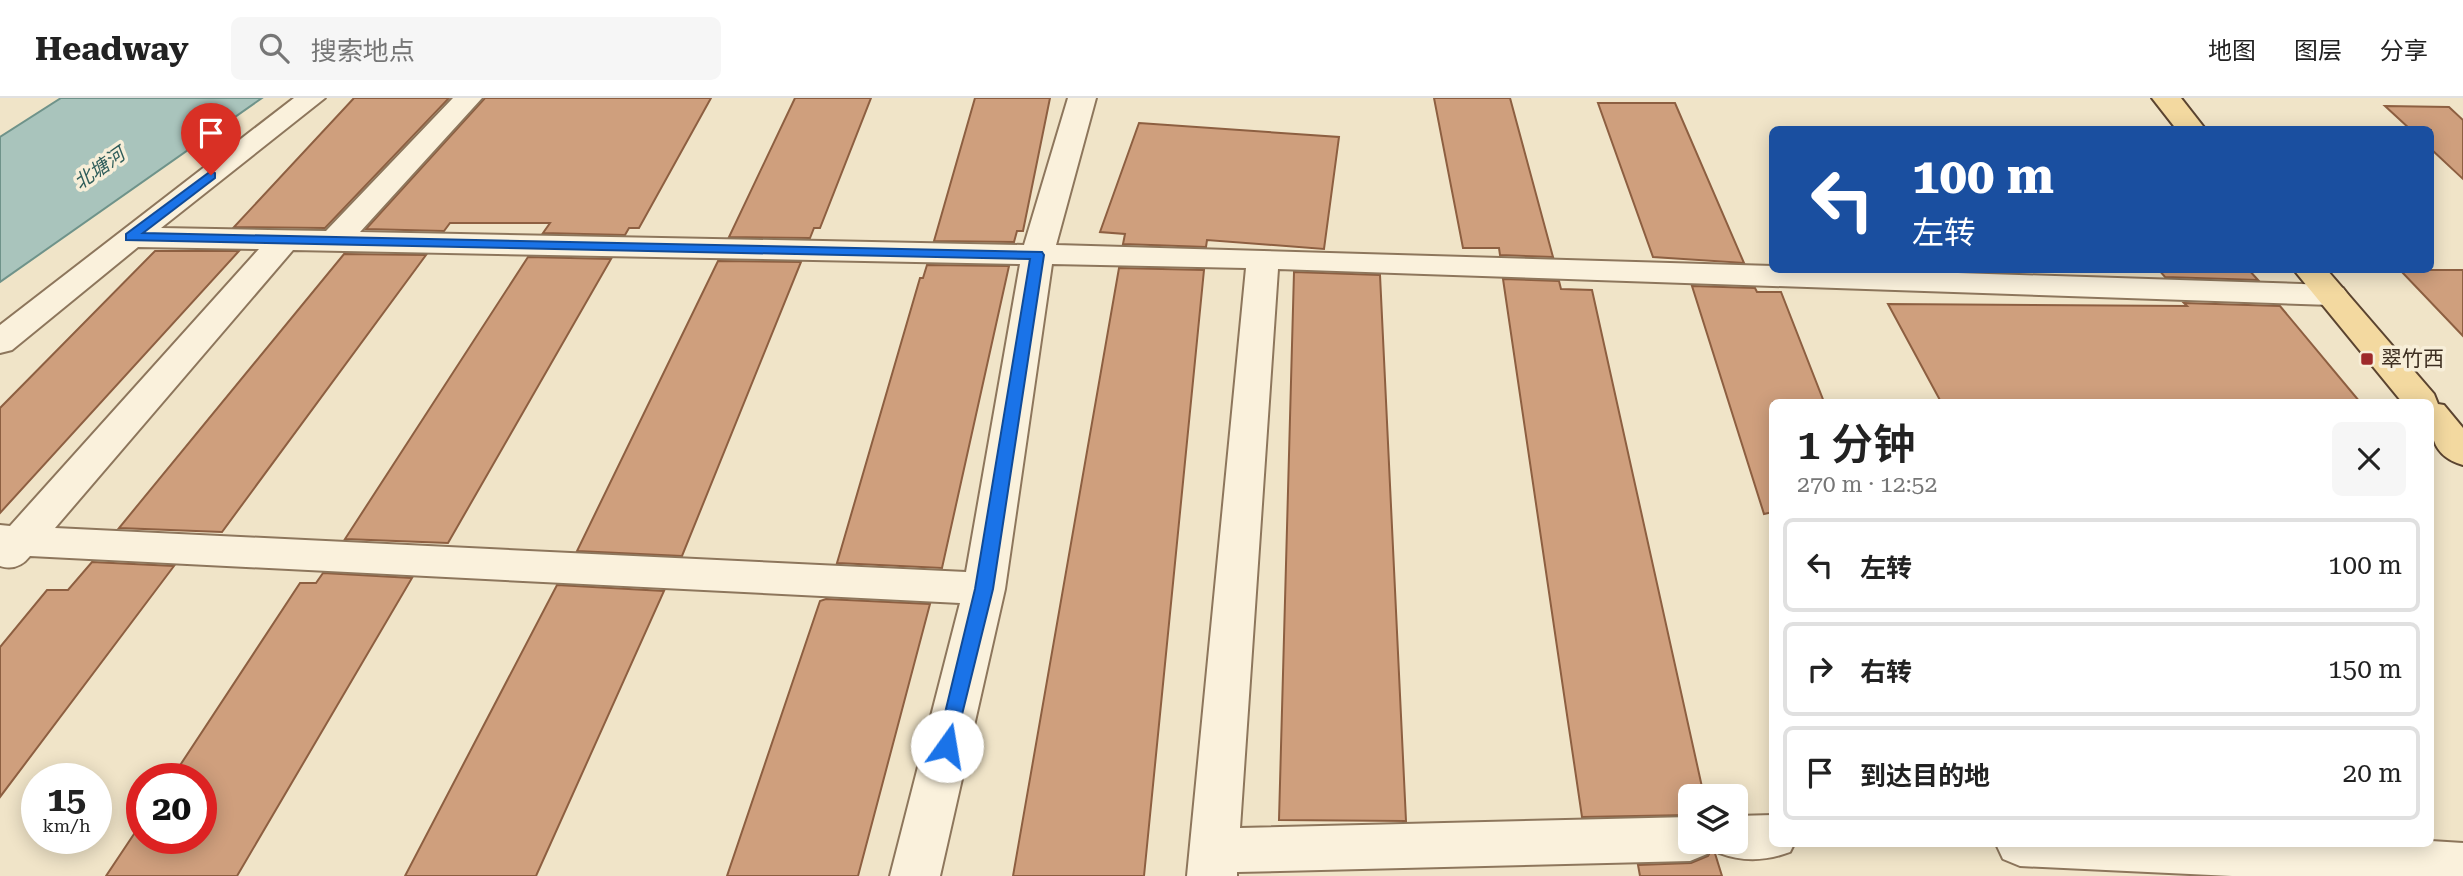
<!DOCTYPE html>
<html lang="zh">
<head>
<meta charset="utf-8">
<style>
	body { margin:0; font-family:"Roboto Serif","Noto Sans SC",serif; background:#f6f6f6; color:#222; height:100vh; display:flex; flex-direction:column; font-size:26px; white-space:nowrap }
	* { box-sizing:border-box; margin:0 }
	p { font-size:23px; color:#767676 }
	.icon { flex:none; width:38px; height:38px; fill:none; stroke:currentColor; stroke-width:2; stroke-linecap:round; stroke-linejoin:round }
	.map { position:relative; flex:1; overflow:hidden }
	.sheet { position:absolute; left:1769px; top:301px; width:665px; height:448px; display:flex; flex-direction:column; background:#fff; border-radius:10px; box-shadow:0 4px 18px #0003 }
	.sheet>* { flex:none }
	.guide { position:absolute; left:1769px; top:28px; width:665px; height:147px; border-radius:10px; box-shadow:0 4px 18px #0003; background:#1a4fa0; color:#fff; overflow:hidden }
	.buttons { position:absolute; left:1678px; top:686px; display:grid; gap:14px }
	.buttons a { display:grid; place-items:center; width:70px; height:70px; border-radius:10px; background:#fff; box-shadow:0 4px 18px #0003; font-size:35px }
	.speed { position:absolute; left:21px; top:665px; display:flex; gap:14px; font-size:35px; font-weight:700; text-align:center }
	.speed>* { display:grid; place-content:center; width:91px; height:91px; border-radius:50%; background:#fff; box-shadow:0 4px 18px #0003; line-height:1 }
	.speed small { font-size:18px; font-weight:400 }
	.speed .limit { border:10px solid #d22; background:#fff; color:#111 }
	.pin { position:absolute; display:grid; place-items:center; width:60px; height:60px; color:#fff; margin:-72px -30px; border-radius:50% 50% 50% 0; rotate:-45deg; box-shadow:0 0 7px #0007 }
	.pin .icon { rotate:45deg }
	.me { position:absolute; width:77px; margin:-38px; rotate:13deg; stroke-linejoin:round; filter:drop-shadow(0 0 5px #0008) }
	.turn { display:flex; align-items:center; gap:24px; height:147px; padding:0 28px; font-size:32px }
	.turn .icon { width:91px; height:91px; stroke-width:2.5 }
	.turn b { display:block; font-size:49px; line-height:60px }
	.round { display:grid; place-items:center; flex:none; width:74px; height:74px; border-radius:10px; background:#f6f6f6 }
	.headline { display:flex; align-items:center; justify-content:space-between; height:119px; padding:0 28px }
	h1 { font-size:42px; font-weight:600; line-height:52px }
	ul { padding:0; list-style:none }
	li { display:flex; align-items:center; gap:21px; height:94px; margin:0 14px 10px; padding:0 14px; border:4px solid #e0e0e0; border-radius:10px }
	li div { flex:1 }
	li b { display:block; font-size:26px }
	li em { font-style:normal }
	header { display:flex; align-items:center; gap:42px; box-sizing:border-box; height:98px; padding:0 35px; background:#fff; border-bottom:2px solid #e0e0e0 }
	header strong { font-size:33px }
	nav { display:flex; gap:38px; margin-inline-start:auto; font-size:24px }
	.search { width:490px; height:63px; background:#f6f6f6; display:flex; align-items:center; gap:18px; box-sizing:border-box; padding:0 24px; border-radius:10px; color:#767676; font-size:26px }
	.map>svg:first-child { display:block }
</style>
</head>
<body>
<header>
<strong>Headway</strong>
<div class="search"><svg class="icon" aria-label="search" viewBox="0 0 24 24"><circle cx="10" cy="10" r="6"/><path d="M15 15l6 6"/></svg>搜索地点</div>
<nav><a>地图</a><a>图层</a><a>分享</a></nav>
</header>
<div class="map">
<svg width="2463" height="778" viewBox="0 0 2463 778">
	<rect width="100%" height="100%" fill="#f0e4c8"/>
	<path fill="#a9c4bc" stroke="#6f938a" stroke-width="2" d="M61,0H262L0,184V39Z"/>
	<g fill="#cf9f7d" stroke="#8d5f41" stroke-width="2">
		<path d="M354,0H449L325,130L234,129Z"/>
		<path d="M485,0H711L639,130H629L625,137L543,135L550,125H450L444,133L366,131Z"/>
		<path d="M795,0H871L820,130H814L810,140L729,139Z"/>
		<path d="M975,0H1050L1023,133H1017L1014,144L934,143Z"/>
		<path d="M1434,0H1510L1553,159L1500,157L1499,150H1463Z"/>
		<path d="M1598,5H1675L1744,165L1653,159Z"/>
		<path d="M2385,8L2449,9L2463,22V81L2431,51V32H2411Z"/>
		<path d="M1139,25L1339,39L1324,151L1207,142L1206,149L1123,146L1125,136L1100,134Z"/>
		<path d="M155,153H239L0,415V310Z"/>
		<path d="M344,156L426,157L222,434L119,430Z"/>
		<path d="M528,159L611,161L448,445L345,441Z"/>
		<path d="M718,163L801,164L682,458L577,453Z"/>
		<path d="M927,167L1009,168L942,470L837,465L920,180H923Z"/>
		<path d="M1119,170L1204,172L1144,778H1013Z"/>
		<path d="M2159,172H2249L2258,182L2165,179Z"/>
		<path d="M2400,172H2463V238Z"/>
		<path d="M1294,174L1380,177L1406,723L1279,722Z"/>
		<path d="M1503,181L1559,183L1561,191L1592,192L1704,698H1690V717L1582,719Z"/>
		<path d="M1692,188L1755,190L1757,194H1781L1824,304H1773V414L1764,416Z"/>
		<path d="M2184,205L2280,208L2360,304H1941L1888,206L2187,208Z"/>
		<path d="M92,464L174,468L0,699V549L47,492H68Z"/>
		<path d="M323,475L412,480L237,778H106L142,724V740H201V681H171L300,485H316Z"/>
		<path d="M557,487L664,493L536,778H405Z"/>
		<path d="M826,501L930,506L858,778H727L820,503Z"/>
		<path d="M1713,749L1722,778H1640L1638,767L1691,765L1708,758Z"/>
	</g>
	<g fill="none" stroke-linecap="round" stroke-linejoin="round">
		<defs>
			<g id="minor">
				<path d="M294,0H325L161,130L326,133L453,0H482L360,134L1024,147L1068,0H1096L1056,147L1773,168V172H1867L2331,187L2343,190L2348,197L2343,204L2331,207L1278,171L1240,730L1690,719V744H1713L1707,756L1690,763L1237,774V778H1187L1246,170L1052,166L1005,491L940,778H890L960,505L30,458C22,468 13,472 0,468V427L10,428L259,151L138,149L12,252L0,255V227ZM293,152L1020,166L966,474L55,430Z"/>
				<path d="M1773,717V746H1794L1790,754C1766,763 1743,764 1719,755L1714,744H1736V718Z"/>
				<path d="M2431,743L2463,745V778H2232L2020,768L2003,761L1996,746H2431Z"/>
			</g>
			<g id="major">
				<path d="M2152,0H2181L2206,32H2177Z"/>
				<path d="M2294,172H2327L2434,296L2438,306L2444,307L2463,330V367C2429,357 2431,334 2431,304H2402Z"/>
			</g>
		</defs>
		<use href="#minor" stroke="#8d765c" stroke-width="4"/>
		<use href="#major" stroke="#5b4430" stroke-width="4"/>
		<use href="#minor" fill="#faf1dc" fill-rule="evenodd"/>
		<use href="#major" fill="#f3d9a0" fill-rule="evenodd"/>
	</g>
	<path fill="#1a73e8" stroke="#114b97" stroke-width="2" d="M211,73L215,75V80L143,135L1042,154L1044,157L993,491L953,653L947,655L940,653L937,648L975,491L1030,161L126,142V136Z"/>
	<rect fill="#9e2a2b" stroke="#f7eed8" stroke-width="2.5" x="2360" y="254" width="14" height="14" rx="3.5"/>
	<g text-anchor="middle" stroke-width="7" stroke-linejoin="round" paint-order="stroke">
		<g font-size="19" font-style="italic" fill="#2f5d5a" stroke="#f7eed8">
			<text transform="translate(99 70) rotate(-35)" y="7">北塘河</text>
		</g>
		<g font-size="21" fill="#3d2e20" stroke="#f7eed8" text-anchor="start">
			<text x="2381" y="268">翠竹西</text>
		</g>
	</g>
</svg>
<div class="buttons">
<a><svg class="icon" aria-label="layers" viewBox="0 0 24 24"><path d="M12 4l9 5-9 5-9-5zM3 14l9 5 9-5"/></svg></a>
</div>
<div class="speed"><div>15<small>km/h</small></div><div class="limit">20</div></div>
<div class="pin" style="left:211px;top:77px;background:#d93025"><svg class="icon" aria-label="arrive" viewBox="0 0 24 24"><path d="M6 21V4h12l-3 4 3 4H6"/></svg></div>
<svg class="me" style="left:947px;top:648px" viewBox="-20 -20 40 40"><circle r="19" fill="#fff"/><path d="M0-13L10 11 0 6-10 11z" fill="#1a73e8"/></svg>
<div class="guide">
<div class="turn"><svg class="icon" aria-label="left" viewBox="0 0 24 24"><path d="M17 20v-9H6M10 6l-5 5 5 5"/></svg><div><b>100 m</b>左转</div></div>
</div>
<section class="sheet">
<div class="headline"><div><h1>1 分钟</h1><p>270 m · 12:52</p></div><a class="round"><svg class="icon" aria-label="close" viewBox="0 0 24 24"><path d="M6 6l12 12M18 6L6 18"/></svg></a></div>
<ul>
<li><svg class="icon" aria-label="left" viewBox="0 0 24 24"><path d="M17 20v-9H6M10 6l-5 5 5 5"/></svg><div><b>左转</b></div><em>100 m</em></li>
<li><svg class="icon" aria-label="right" viewBox="0 0 24 24"><path d="M7 20v-9h11M14 6l5 5-5 5"/></svg><div><b>右转</b></div><em>150 m</em></li>
<li><svg class="icon" aria-label="arrive" viewBox="0 0 24 24"><path d="M6 21V4h12l-3 4 3 4H6"/></svg><div><b>到达目的地</b></div><em>20 m</em></li>
</ul>
</section>
</div>
</body>
</html>
